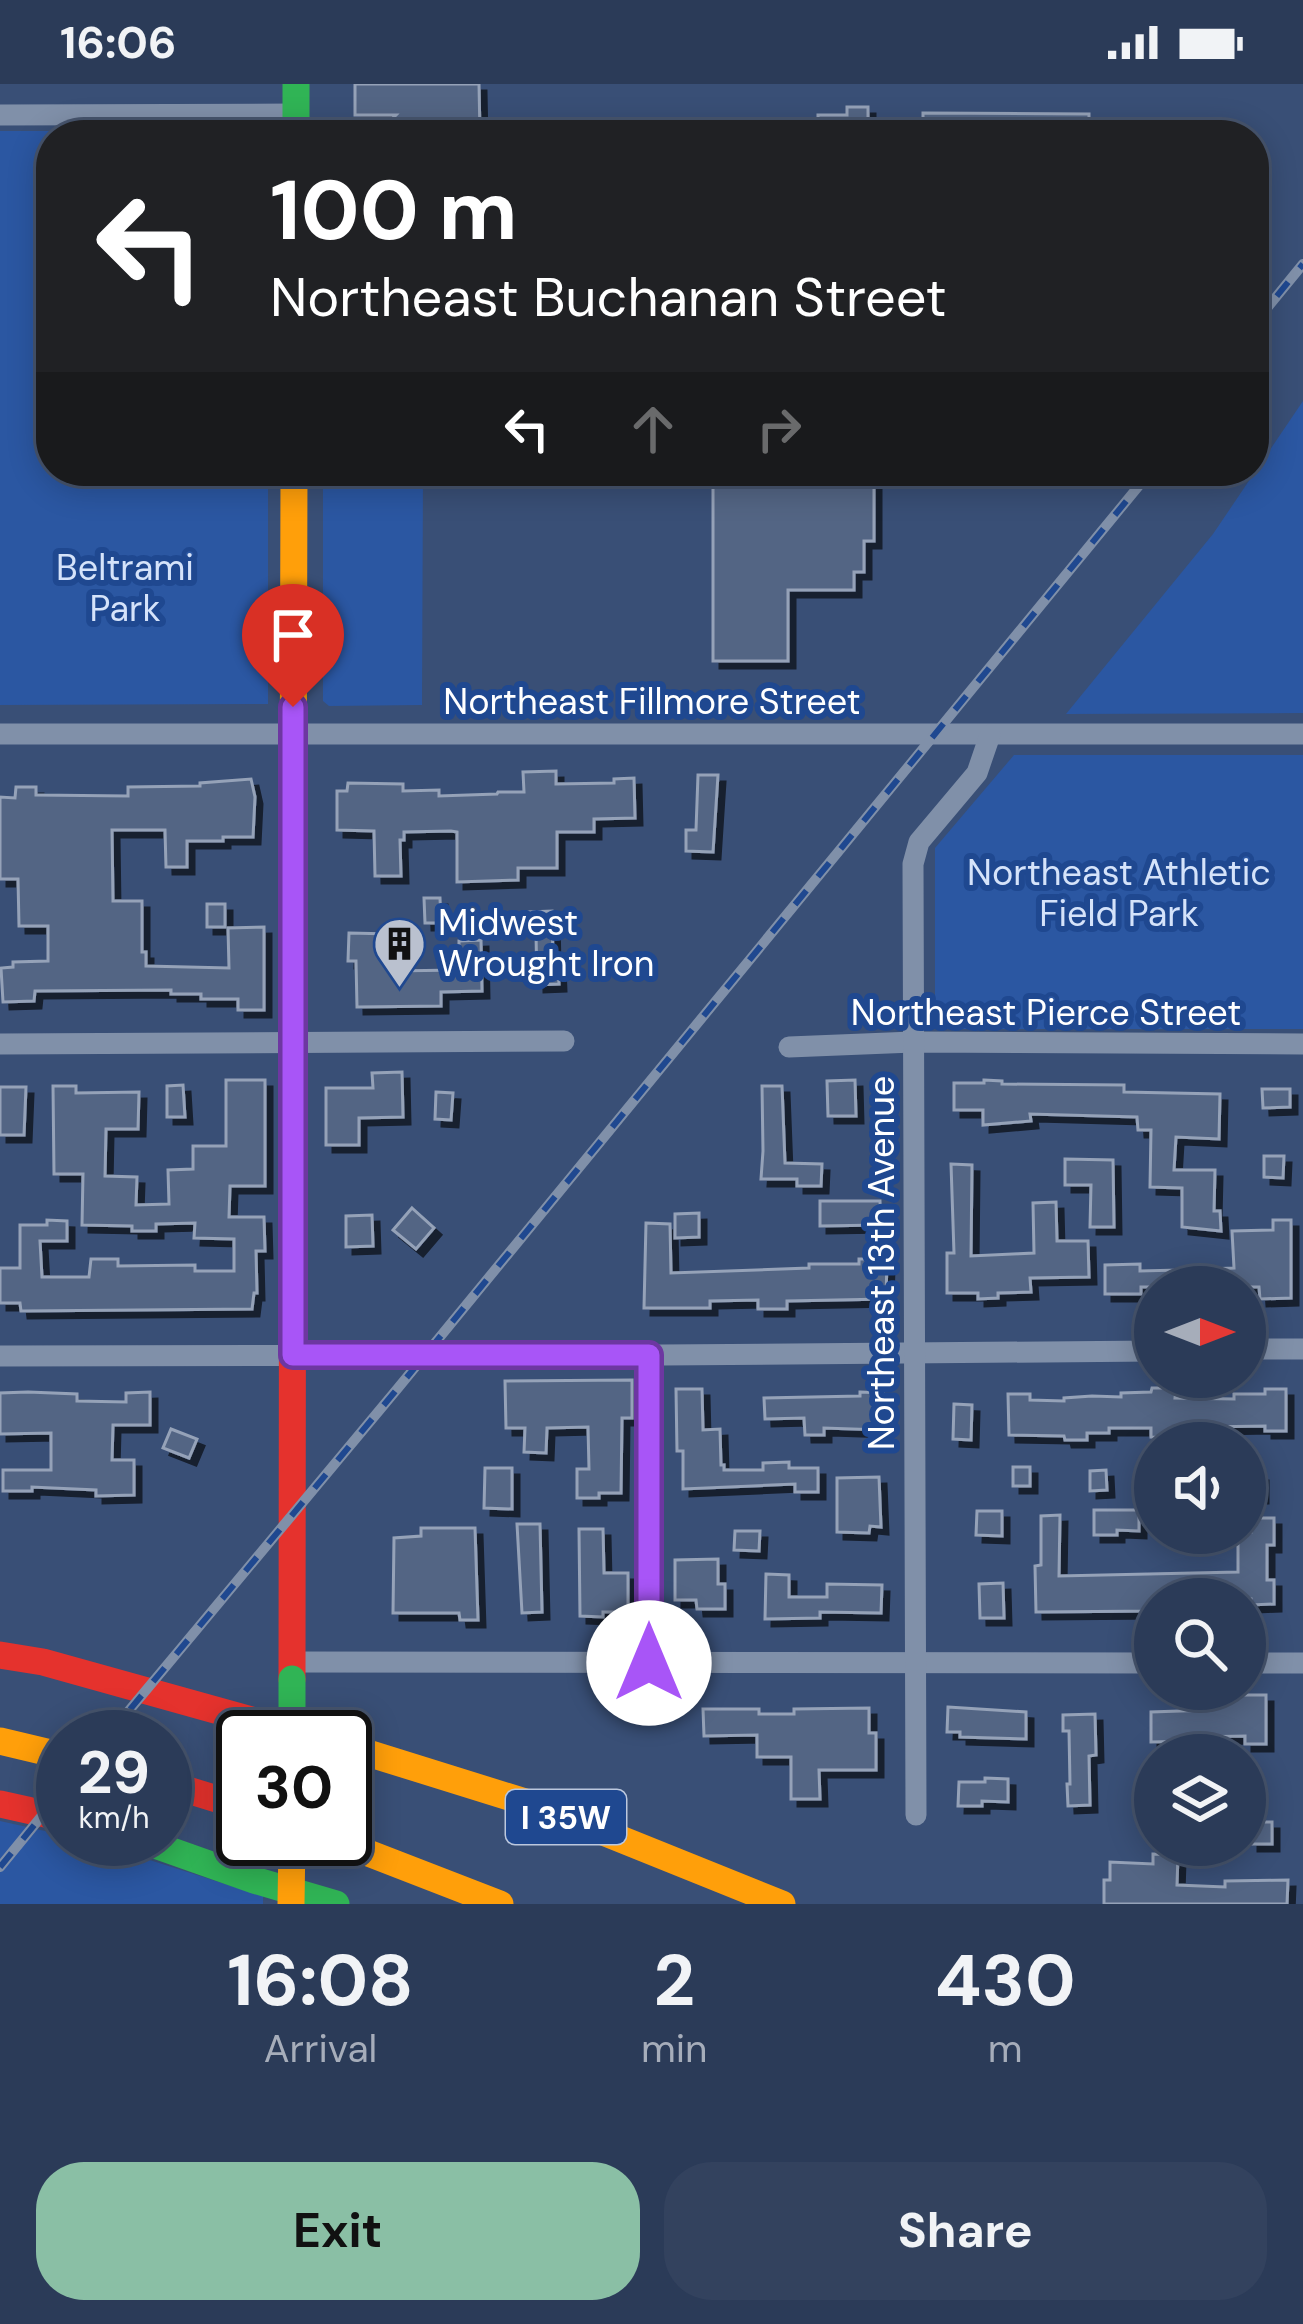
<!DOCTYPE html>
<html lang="en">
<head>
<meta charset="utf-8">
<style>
	body { margin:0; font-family:"DM Sans",sans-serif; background:#33425e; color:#f1f3f6; height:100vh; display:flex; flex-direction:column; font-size:45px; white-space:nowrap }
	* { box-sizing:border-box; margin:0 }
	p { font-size:39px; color:#a6adba }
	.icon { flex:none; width:66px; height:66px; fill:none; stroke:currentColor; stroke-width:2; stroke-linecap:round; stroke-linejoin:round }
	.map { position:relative; height:1820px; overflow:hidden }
	.sheet { display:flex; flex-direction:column; background:#2b3b58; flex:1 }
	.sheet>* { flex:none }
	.guide { position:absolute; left:36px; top:36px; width:1233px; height:366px; border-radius:48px; box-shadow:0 6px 30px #0003,0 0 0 3px #47556e; background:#202124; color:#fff; overflow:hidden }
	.needle { width:78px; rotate:90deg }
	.buttons { position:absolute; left:1134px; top:1182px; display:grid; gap:24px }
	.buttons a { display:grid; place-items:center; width:132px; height:132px; border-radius:50%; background:#2b3b58; box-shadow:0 6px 30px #0003,0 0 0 3px #47556e; font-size:60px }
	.speed { position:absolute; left:36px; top:1626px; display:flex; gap:24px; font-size:60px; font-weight:700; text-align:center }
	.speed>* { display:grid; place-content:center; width:156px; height:156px; border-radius:50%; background:#2b3b58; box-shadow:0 6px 30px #0003,0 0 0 3px #47556e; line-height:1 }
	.speed small { font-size:30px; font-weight:400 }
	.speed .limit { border:6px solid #111; border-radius:18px; background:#fff; color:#111 }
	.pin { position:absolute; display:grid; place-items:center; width:102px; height:102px; color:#fff; margin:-123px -51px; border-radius:50% 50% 50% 0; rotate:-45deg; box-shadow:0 0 12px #0007 }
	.pin .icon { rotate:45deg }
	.me { position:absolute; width:132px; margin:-66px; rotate:0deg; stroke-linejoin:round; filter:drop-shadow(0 0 9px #0008) }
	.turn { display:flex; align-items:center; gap:42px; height:252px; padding:0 36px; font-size:54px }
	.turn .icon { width:156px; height:156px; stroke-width:2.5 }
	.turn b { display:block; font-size:84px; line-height:102px }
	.lanes { display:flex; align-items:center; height:114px; padding:0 36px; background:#0003; justify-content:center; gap:60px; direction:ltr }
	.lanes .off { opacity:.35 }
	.eta { display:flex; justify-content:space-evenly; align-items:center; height:204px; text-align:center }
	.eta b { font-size:72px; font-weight:700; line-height:84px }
	.primary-button { display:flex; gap:24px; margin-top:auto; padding:24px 36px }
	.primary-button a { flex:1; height:138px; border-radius:48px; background:#8abfa5; color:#111; font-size:48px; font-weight:700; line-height:138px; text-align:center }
	.primary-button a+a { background:#33425e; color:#f1f3f6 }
	.status { display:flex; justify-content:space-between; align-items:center; height:84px; padding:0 60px; background:#2b3b58; direction:ltr }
	.status svg { height:33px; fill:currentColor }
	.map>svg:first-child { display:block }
</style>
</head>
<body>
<div class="status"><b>16:06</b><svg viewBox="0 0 49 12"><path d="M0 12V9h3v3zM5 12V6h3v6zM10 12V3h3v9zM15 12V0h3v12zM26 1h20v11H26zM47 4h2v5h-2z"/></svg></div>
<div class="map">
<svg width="1303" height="1820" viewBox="0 0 1303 1820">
	<defs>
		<filter id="shadow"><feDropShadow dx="7" dy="7" stdDeviation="0" flood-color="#0009"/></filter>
	</defs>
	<rect width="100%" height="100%" fill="#394f76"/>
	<g fill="#2b57a2">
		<path d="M0,47H267V51H51V387H268V620L0,621Z"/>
		<path d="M1303,317V629L1066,630L1213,450Z"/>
		<path d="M323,387H423L422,621L329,622L323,617Z"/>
		<path d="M1014,671H1303V945H935V764Z"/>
		<path d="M0,1737L63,1751V1755L96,1759L263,1812V1820H0Z"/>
	</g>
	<g fill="#536584" stroke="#95a2b8" stroke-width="3" filter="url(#shadow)">
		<path d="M355,0H479L480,51H376L396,31H355Z"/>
		<path d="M847,23H868V51H818V31H847Z"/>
		<path d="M923,29L1089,30V51H923Z"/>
		<path d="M713,387H874V457H864V488H854V506H788V577H713Z"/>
		<path d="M556,687V700L614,699V695L634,694L635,734L594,735V748H557V784H518V796L457,798V748L451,747L404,748V756H400L401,792H375L374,747L337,746V707H347L348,699L403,700V707L439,706V712L497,710L498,708H524L523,688Z"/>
		<path d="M698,691H718L713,768L686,767V746H696Z"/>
		<path d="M251,695L255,713L253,753H223V757H187V783H166L165,746H112L113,817H142V868H146V882L229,884L228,844L264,843V926H238V915H201V910H171V906L35,907L34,917L3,918L1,884L13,883V878L48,877V842H19L18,795H0V713L15,714L16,703H36V711L128,712V703L200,702V699Z"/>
		<path d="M424,814H440L441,839H425Z"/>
		<rect x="207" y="820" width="18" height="23"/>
		<path d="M552,827L553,876H558L559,900L537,901L536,850H529V828Z"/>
		<path d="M349,849L391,850V887L459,886V857L481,856L482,907L441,908V922L357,923L356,877H348Z"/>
		<path d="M402,988L403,1033L359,1034V1061H326V1004H373L372,989Z"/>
		<path d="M226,996H265V1102H230L229,1133H264L265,1167H256L257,1209H254L252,1225L21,1227L20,1219H0V1184H20V1141H47V1136L67,1137V1157H40L42,1193H89L91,1175H118V1182L195,1181V1187H234V1155L194,1154L195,1139L156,1140V1147H132V1142L82,1141L83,1090H54L53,1002H76V1009L139,1008L138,1045H106L105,1092L137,1093L136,1121L169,1120L168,1086L193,1085V1062H226Z"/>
		<path d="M855,996L856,1032H828L827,997Z"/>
		<path d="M984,996L1002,997V1000L1124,1001V1008L1220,1010L1219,1055L1176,1053L1174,1086H1215L1214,1127H1220L1221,1147L1182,1143V1104L1150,1103L1151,1046H1138L1137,1033L1030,1030L1031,1037L983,1041V1026H954V999H984Z"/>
		<path d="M183,1001L185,1033H167V1002Z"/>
		<path d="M762,1002H782L785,1079L822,1080L821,1102H797V1095H761L763,1067Z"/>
		<path d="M0,1003H26L24,1051H0Z"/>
		<path d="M1262,1005H1290V1023L1263,1024Z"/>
		<path d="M436,1008L453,1009L451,1036L435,1035Z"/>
		<path d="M1264,1072H1284L1283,1094L1264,1093Z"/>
		<path d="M1065,1075L1113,1076L1114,1143H1090L1091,1101H1065Z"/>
		<path d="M951,1080L972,1081L971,1172L1034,1169L1033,1119L1056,1118L1057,1157H1088L1089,1193L1030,1194L1031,1208L998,1209V1214L978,1215V1209H947V1169H954Z"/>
		<path d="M820,1117H880L881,1141L820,1142Z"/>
		<path d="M412,1124L434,1144L416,1165L393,1146Z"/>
		<path d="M699,1129V1153L675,1154V1130Z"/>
		<path d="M372,1131L373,1162L346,1163V1132Z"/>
		<path d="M1273,1136H1291V1214L1260,1215L1259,1203H1211L1210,1185L1234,1184L1232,1147L1273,1146Z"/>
		<path d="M646,1139L670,1140L671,1189L809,1184V1180H859V1175H887L886,1215L787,1217V1225H758V1216L710,1217V1224H644Z"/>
		<path d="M1140,1180V1187L1179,1186L1180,1203H1141V1210H1105V1181Z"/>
		<path d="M632,1296V1334H622L621,1409H599V1414H577V1385H589L588,1343L547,1344L546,1369L524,1368L525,1344H506L505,1297Z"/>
		<path d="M1152,1304H1176L1175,1314L1234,1315V1310H1265V1305H1286V1347H1265V1342L1205,1343V1359H1181V1354L1151,1353V1344H1109V1349H1087V1356H1065L1064,1352L1009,1351L1008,1310H1030V1316L1064,1317V1314L1092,1312L1121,1313V1309L1151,1308Z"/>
		<path d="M676,1305H702L703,1346L720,1345L721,1381H724V1386H763V1379L789,1378V1384H818V1408H795V1400L683,1405V1367H677Z"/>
		<path d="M28,1308L77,1310V1317L126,1318V1309L150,1308V1341H113L112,1376H134V1411L96,1412V1406L32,1403V1407H3V1386H51V1349L0,1350V1309Z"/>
		<path d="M860,1308L883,1309L882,1346L824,1344V1351H805L804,1334L765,1335L764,1314L860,1312Z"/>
		<path d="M954,1320L972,1321L971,1356L953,1355Z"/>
		<path d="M171,1345L197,1355L189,1374L163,1364Z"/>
		<rect x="1013" y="1383" width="17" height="19"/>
		<path d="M485,1384H512V1425L484,1424Z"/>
		<path d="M1106,1386L1107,1406L1090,1407V1387Z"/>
		<rect x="1245" y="1390" width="16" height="22"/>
		<path d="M879,1393L881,1443L870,1442L869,1449L837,1448V1394Z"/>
		<path d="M1094,1426H1139V1447L1117,1446V1451H1094Z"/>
		<path d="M977,1427H1002V1452L976,1451Z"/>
		<path d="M1060,1431L1059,1492L1238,1488V1449L1251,1448V1434H1274V1461H1267V1496H1274V1520L1251,1521V1515H1155V1527L1036,1528L1035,1482L1041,1481V1432Z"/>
		<path d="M517,1440H540L542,1528L522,1529Z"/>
		<path d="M421,1444H475L478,1536H460L459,1529H393L394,1454L421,1452Z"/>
		<path d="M579,1445H603L604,1489H628V1528H603V1533L580,1532Z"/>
		<path d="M735,1447H760L759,1467L734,1466Z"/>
		<path d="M718,1475V1500H725V1525H697L696,1516H675V1476Z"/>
		<path d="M766,1490L789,1491V1513H827V1500L882,1501L881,1529L820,1528V1534L765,1535Z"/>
		<path d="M1003,1499L1004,1534H980L979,1500Z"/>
		<path d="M1209,1611H1266V1660H1245V1652L1195,1653V1657L1151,1658V1628L1209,1626Z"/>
		<path d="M948,1623L1026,1628V1655L960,1653V1648H947Z"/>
		<path d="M869,1624V1649H876V1686H819L820,1715H791V1673H757V1651L704,1652L703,1625H759V1630H794V1625Z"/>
		<path d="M1095,1630L1096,1671L1089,1672L1090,1721L1068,1722L1067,1700H1070L1069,1647H1063V1631Z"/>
		<path d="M985,1694L1008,1695V1718L982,1717V1722H958L959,1698H985Z"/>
		<rect x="1251" y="1738" width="21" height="22"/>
		<path d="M1153,1770L1178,1771L1177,1801L1225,1803V1797L1288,1796L1287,1820H1104V1796H1110V1778L1153,1780Z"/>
	</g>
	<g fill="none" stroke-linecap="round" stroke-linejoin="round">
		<g stroke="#8090a9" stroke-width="21">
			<path d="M0,31L296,30"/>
			<path d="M0,650H1303"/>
			<path d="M0,960L564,957"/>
			<path d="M789,963L913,958L1303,960"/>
			<path d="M1245,1265H1303"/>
			<path d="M649,1271V1579"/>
			<path d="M0,1272L662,1271L1155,1267"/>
			<path d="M292,1578L1155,1579"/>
			<path d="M1245,1579H1303"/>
			<path d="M916,1731L913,780L919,758L977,689L990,651"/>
		</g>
		<g stroke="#30b455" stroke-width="27">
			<path d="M296,0V51"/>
			<path d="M138,1755L254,1796L336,1820"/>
		</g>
		<g stroke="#ff9f0a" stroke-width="27">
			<path d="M293,759L294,387"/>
			<path d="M0,1657L63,1672"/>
			<path d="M345,1662L541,1723L782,1820"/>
			<path d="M332,1755L500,1820"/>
		</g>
		<g stroke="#e5322d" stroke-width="27">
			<path d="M0,1571L43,1578L312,1653"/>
			<path d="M292,1595L293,759"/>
			<path d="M165,1699L243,1723"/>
			<path d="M0,1720L63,1734"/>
		</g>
		<defs>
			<g id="rail">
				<path d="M1254,240L1303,180"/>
				<path d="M107,1653L398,1304L1151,387"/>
				<path d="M0,1783L63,1706"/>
			</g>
		</defs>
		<use href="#rail" stroke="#8090a9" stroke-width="10"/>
		<use href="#rail" stroke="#1f4890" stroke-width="6" stroke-dasharray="18" stroke-linecap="butt"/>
		<path stroke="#30b455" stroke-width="27" d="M292,1595V1653"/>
		<path stroke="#ff9f0a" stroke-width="27" d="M291,1820L292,1755"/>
	</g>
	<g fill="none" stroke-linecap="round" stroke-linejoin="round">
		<defs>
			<path id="route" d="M293,623V1271H649V1579"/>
		</defs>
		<use href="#route" stroke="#6d37a1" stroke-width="30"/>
		<use href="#route" stroke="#a855f7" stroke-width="21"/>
	</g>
	<defs>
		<symbol id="building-pin" viewBox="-11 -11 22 30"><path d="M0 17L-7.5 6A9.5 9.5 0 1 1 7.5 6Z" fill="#bac1cf" stroke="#1f4890"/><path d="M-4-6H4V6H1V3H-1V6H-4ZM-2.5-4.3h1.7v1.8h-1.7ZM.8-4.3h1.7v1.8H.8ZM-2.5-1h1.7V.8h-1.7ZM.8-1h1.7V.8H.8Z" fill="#111"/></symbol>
	</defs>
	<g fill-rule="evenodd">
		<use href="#building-pin" x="370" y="830" width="59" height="81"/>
	</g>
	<g text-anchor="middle" stroke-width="12" stroke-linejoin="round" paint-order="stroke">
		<rect fill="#1f4890" stroke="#bcc8de" stroke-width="3" x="506" y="1706" width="120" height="54" rx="9"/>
		<g font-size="33" font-weight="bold" fill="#fff">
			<text x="566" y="1745">I 35W</text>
		</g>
		<g font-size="36" fill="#d5e3fa" stroke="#1f4890">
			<text x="125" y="496">Beltrami<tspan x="125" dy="41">Park</tspan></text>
			<text x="1119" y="801">Northeast Athletic<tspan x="1119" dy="41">Field Park</tspan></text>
		</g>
		<g font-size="36" fill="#fff" stroke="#1f4890">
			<text x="652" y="630">Northeast Fillmore Street</text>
			<text x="1046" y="941">Northeast Pierce Street</text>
			<text transform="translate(881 1179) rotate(-90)" y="13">Northeast 13th Avenue</text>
		</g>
		<g font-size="36" fill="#fff" stroke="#1f4890" text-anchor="start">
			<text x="438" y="851">Midwest<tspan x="438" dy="41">Wrought Iron</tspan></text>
		</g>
	</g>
</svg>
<div class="buttons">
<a><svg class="needle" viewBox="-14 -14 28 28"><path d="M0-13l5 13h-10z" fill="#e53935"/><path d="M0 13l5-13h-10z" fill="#a6adba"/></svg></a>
<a><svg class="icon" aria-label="sound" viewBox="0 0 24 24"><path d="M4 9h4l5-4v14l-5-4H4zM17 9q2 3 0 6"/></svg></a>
<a><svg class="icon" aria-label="search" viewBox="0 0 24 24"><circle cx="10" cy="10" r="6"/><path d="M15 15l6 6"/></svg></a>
<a><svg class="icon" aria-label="layers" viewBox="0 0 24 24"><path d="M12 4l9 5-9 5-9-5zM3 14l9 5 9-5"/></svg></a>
</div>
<div class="speed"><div>29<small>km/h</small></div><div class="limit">30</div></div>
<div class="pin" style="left:293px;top:623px;background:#d93025"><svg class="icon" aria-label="arrive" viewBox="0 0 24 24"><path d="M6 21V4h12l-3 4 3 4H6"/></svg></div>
<svg class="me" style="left:649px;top:1579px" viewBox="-20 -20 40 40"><circle r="19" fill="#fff"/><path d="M0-13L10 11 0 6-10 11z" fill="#a855f7"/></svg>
<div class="guide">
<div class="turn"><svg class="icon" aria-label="left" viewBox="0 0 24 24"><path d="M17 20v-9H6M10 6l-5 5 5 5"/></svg><div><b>100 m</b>Northeast Buchanan Street</div></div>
<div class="lanes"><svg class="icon" aria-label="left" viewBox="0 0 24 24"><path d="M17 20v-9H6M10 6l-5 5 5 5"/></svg><svg class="icon off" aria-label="ahead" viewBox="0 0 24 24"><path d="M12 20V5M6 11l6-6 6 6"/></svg><svg class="icon off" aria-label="right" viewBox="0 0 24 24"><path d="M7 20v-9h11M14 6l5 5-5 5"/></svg></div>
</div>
</div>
<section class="sheet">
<div class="eta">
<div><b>16:08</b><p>Arrival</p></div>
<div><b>2</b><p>min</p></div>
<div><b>430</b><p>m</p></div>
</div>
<div class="primary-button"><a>Exit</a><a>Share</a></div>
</section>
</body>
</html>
